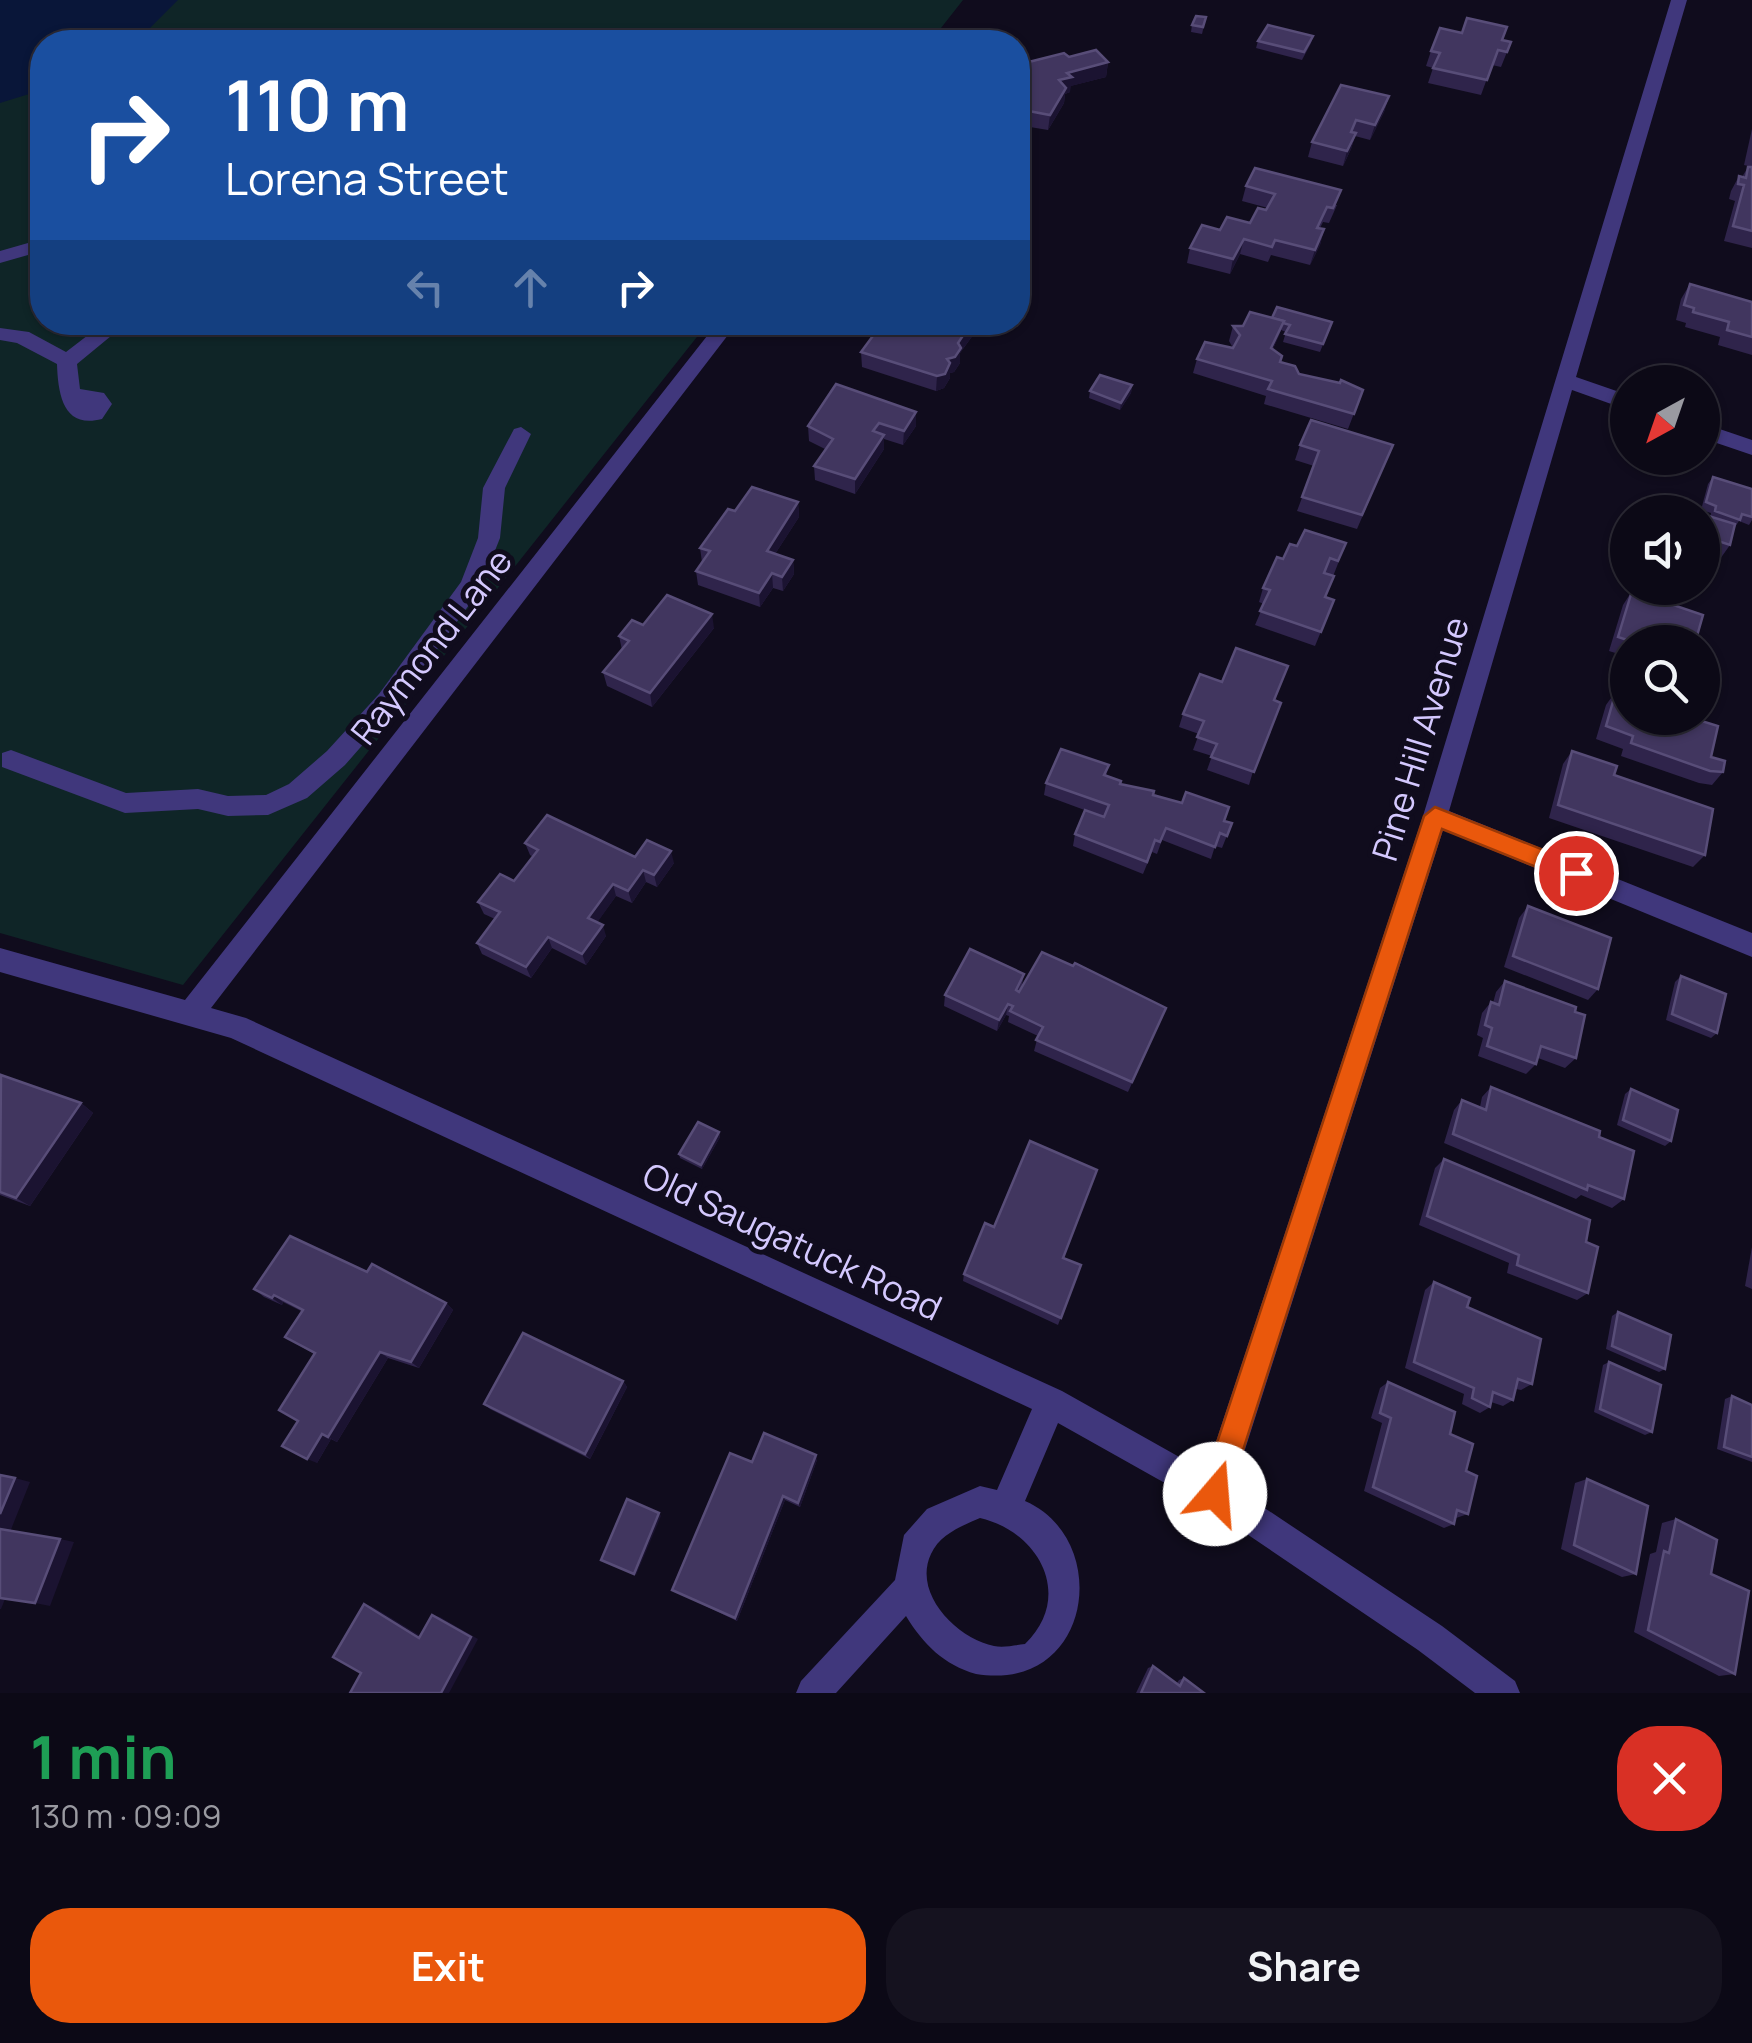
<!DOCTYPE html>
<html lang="en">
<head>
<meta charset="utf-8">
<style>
	body { margin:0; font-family:Manrope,sans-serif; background:#15121f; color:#f1f3f6; height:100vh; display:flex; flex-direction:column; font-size:38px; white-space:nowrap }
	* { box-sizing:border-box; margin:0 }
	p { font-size:32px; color:#9a9aa1 }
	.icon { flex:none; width:55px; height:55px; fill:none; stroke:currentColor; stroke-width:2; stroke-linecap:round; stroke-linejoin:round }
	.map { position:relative; height:1693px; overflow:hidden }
	.sheet { display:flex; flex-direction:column; background:#0c0916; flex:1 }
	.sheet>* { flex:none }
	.banner { position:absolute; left:30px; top:30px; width:1000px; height:305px; border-radius:40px; box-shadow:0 2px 8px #0004,0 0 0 2px #2c2a35; background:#1a4fa0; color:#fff; overflow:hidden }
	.needle { width:65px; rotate:220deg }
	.controls { position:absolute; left:1610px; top:365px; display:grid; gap:20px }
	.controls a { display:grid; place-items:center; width:110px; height:110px; border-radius:50%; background:#0c0916; box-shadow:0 2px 8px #0004,0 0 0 2px #2c2a35; font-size:50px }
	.pin { position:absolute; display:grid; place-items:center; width:85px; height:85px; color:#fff; margin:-42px; border:5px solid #fff; border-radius:50%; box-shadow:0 2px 10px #0007 }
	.me { position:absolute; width:110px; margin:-55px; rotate:18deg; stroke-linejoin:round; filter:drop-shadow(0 0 8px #0008) }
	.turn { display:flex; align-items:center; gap:35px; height:210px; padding:0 30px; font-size:45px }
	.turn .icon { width:130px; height:130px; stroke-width:2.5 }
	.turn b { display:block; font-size:70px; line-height:85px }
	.lanes { display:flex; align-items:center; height:95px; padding:0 30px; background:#0003; justify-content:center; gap:50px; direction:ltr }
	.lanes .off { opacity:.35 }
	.round { display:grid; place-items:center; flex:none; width:105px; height:105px; border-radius:40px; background:#15121f }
	.headline { display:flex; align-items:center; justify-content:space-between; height:170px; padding:0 30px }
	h1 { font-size:60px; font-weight:700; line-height:75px; color:#1e9e55 }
	.action { display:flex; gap:20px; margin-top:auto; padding:20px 30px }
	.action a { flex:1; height:115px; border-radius:40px; background:#ea580c; color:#fff; font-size:40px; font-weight:700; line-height:115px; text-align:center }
	.action a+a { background:#15121f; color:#f1f3f6 }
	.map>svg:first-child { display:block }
</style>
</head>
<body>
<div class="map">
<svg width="1752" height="1693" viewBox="0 0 1752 1693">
	<rect width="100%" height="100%" fill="#100c1d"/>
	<path fill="#0f2527" d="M0,0H963L930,42H42V322L708,323L183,985L0,933Z"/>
	<path fill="#091639" d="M0,0H178L150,28L128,42H42V90L0,103Z"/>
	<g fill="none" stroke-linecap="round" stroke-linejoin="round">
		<g fill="#40377c" fill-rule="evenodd">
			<path d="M1671,0H1687L1576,377L1628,395V410L1572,390L1449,811L1752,933V957L1443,830L1233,1487L1442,1626L1515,1681L1520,1693H1475L1418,1650L1204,1505L1058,1423L1025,1501C1113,1539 1093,1693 976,1674C944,1665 923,1644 906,1616L836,1693H796L801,1681L895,1580L904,1535L927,1509L980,1486L997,1490L1032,1409L231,1038L0,972V948L185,1000L718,322H738L211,1008L246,1018L1062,1391L1206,1472L1423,816ZM980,1518C1040,1532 1074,1597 1025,1644C1015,1645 1004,1648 994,1646C958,1639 912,1594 931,1554C940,1534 962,1526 980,1518Z"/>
			<path d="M377,32L383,34V40L360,42Z"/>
			<path d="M42,239V251L0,263V251Z"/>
			<path d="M105,322H128L77,364L80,389L104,393L112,404L102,419C64,429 58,396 57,364L17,343L0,340V328L29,332L66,352Z"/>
			<path d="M1702,423L1752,440V455L1702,438Z"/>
			<path d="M521,427L531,434L505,488L500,538L479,591L395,708L345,765L307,798L268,815L228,816L198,809L125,813L2,767V753L11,750L126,793L198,789L228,796L266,795L289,784L327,751L379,694L461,582L478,538L483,488L514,429Z"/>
		</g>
	</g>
	<g fill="#2f244b">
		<path d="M1206,17L1202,34L1191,32L1192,25Z"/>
		<path d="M1313,36L1311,43L1302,60L1256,48L1258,41Z"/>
		<path d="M1502,40L1511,42L1501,67L1492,65L1481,95L1428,83L1433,68L1426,66L1431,51Z"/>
		<path d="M1069,57L1108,62L1106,77L1070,86V92L1065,94L1064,103L1048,130L1018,125V67Z"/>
		<path d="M1389,96L1384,112L1370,140L1355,136L1351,149L1343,166L1308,157L1312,142Z"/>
		<path d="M1752,129V167L1744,165Z"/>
		<path d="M1748,167H1752V248L1724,241L1735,201L1729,199L1731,191L1739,176L1742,177Z"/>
		<path d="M1246,186L1337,205L1329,223L1323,222L1320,228L1324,229L1320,245L1310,265L1271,255L1268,262L1240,254L1230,274L1187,263L1190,248L1220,230L1250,223L1266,210L1268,208L1242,201Z"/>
		<path d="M1690,284L1752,302V355L1718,345L1720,337L1685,327L1686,323L1676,320L1681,299Z"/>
		<path d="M1272,318L1332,322L1320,352L1283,342L1286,332L1281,330L1273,349L1280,362L1299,374L1363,390L1348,429L1264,404L1266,396L1193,373L1197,359L1233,348L1229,341L1233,326H1243Z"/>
		<path d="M885,326L976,331L960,353V363L954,372L950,373V378L944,388L936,391L862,367L861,352Z"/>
		<path d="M1132,385L1131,393L1120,410L1089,398L1090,391Z"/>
		<path d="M916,412V426L903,445L884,439V449L855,494L815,480L814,466L825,449L809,441L808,426Z"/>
		<path d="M1300,445H1393L1357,529L1297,511L1314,466L1295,460Z"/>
		<path d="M1713,477L1752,489V520L1749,525L1739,521L1735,527L1730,545L1720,559L1705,554L1711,513L1701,510L1708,484Z"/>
		<path d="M798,502L799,517L775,554L793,560L794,574L783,591L773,588L760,607L698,585L696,571L702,562L700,548L735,511Z"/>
		<path d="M1346,543L1325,597L1334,600L1315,646L1255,625L1264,604L1259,602L1263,588L1283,559L1297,546Z"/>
		<path d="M1672,588H1692L1688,593Z"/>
		<path d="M1632,591L1697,636L1692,642H1628V657L1609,651L1623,605Z"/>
		<path d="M643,625L714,628L652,707L607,686L603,672L622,650L619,636Z"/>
		<path d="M1626,657L1628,658V686L1616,682L1621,664Z"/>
		<path d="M1616,691L1711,757L1723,772L1712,785L1699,783L1621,756L1623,749L1596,739L1606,705Z"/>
		<path d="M1274,700L1249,785L1207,770L1212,756L1193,750L1199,734L1179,727L1183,714Z"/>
		<path d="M1572,751L1614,775L1705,855L1693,867L1549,818L1563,764Z"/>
		<path d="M1109,765L1106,776L1120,784L1232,823L1222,848L1215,846L1211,859L1162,840L1157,854L1152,852L1143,874L1073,846L1075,834L1098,815L1044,795L1046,783Z"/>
		<path d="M525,843L635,857L674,863L657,887L646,882L632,903L616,896L597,922L606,936L586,965L552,948L531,978L482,954L477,943L495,919L484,914L478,902L514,881L533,857L530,855Z"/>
		<path d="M1528,906L1598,989L1588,1000L1504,967L1519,918Z"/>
		<path d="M1024,974L1022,985L1019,991L1166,1008L1128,1092L1034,1051L1038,1036L1008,1022L1009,1016L1006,1015L997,1031L944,1006L945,995Z"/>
		<path d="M1681,976L1717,1033L1711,1038L1666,1020L1675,982Z"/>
		<path d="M1505,981L1576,1058L1565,1068L1538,1058L1536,1064L1526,1074L1478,1056L1483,1038L1477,1035L1482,1013L1491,1002L1493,1003L1496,992Z"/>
		<path d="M0,1076L81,1103L93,1113L30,1206L0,1195Z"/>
		<path d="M1491,1087L1599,1137L1624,1199L1612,1208L1581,1195L1576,1199L1444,1143L1454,1110L1462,1100L1480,1107L1482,1097Z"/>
		<path d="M1631,1089L1671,1141L1665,1146L1617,1125L1625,1094Z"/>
		<path d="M719,1132L720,1137L702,1169L680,1158L679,1154Z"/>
		<path d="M1444,1159L1586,1242L1588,1293L1577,1300L1507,1273L1509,1263L1419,1225L1435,1168Z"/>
		<path d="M1752,1247V1289L1745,1286Z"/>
		<path d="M1063,1258L1081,1265L1058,1325L963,1281L964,1274Z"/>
		<path d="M367,1272L446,1303L453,1310L419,1368L388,1358L337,1442L331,1439L317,1463L298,1421L314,1354L285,1337L301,1311L283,1302L282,1305L264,1297L254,1289Z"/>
		<path d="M1434,1282L1467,1307L1532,1384L1521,1390L1516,1389L1513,1400L1503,1406L1491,1402L1490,1407L1480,1413L1462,1404L1464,1394L1405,1368L1425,1290Z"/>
		<path d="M1618,1312L1665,1369L1659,1372L1606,1349L1612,1316Z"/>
		<path d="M1609,1362L1652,1432L1645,1435L1594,1412L1603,1365Z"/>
		<path d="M623,1381L627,1387L590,1459L490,1409L484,1404Z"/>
		<path d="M1388,1382L1450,1434L1466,1471L1468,1514L1456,1518L1454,1524L1444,1528L1364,1491L1382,1423L1371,1418L1380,1388Z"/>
		<path d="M1732,1396L1752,1405V1462L1717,1449L1725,1399Z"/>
		<path d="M817,1460L800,1507L785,1500L737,1621L672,1590L752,1462Z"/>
		<path d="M1587,1479L1636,1574L1622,1577L1561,1549L1575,1483Z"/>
		<path d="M1676,1519L1711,1574L1735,1674L1719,1676L1634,1632L1650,1554L1656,1552L1662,1523Z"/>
		<path d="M1153,1666L1177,1683L1179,1680L1184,1678L1204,1693H1136L1148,1668Z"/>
	</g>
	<g fill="#1b1331">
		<path d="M1108,62L1106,77L1071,86L1070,92L1065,94L1064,103L1048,130L1050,115L1059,80L1067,73Z"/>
		<path d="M1389,96L1384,112L1370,140L1375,125Z"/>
		<path d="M1356,133L1351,149L1343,166L1347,151Z"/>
		<path d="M1324,229L1320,245L1310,265L1315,250Z"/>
		<path d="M1244,239L1240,254L1230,274L1233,259Z"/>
		<path d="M1284,321L1279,336L1266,363L1271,348Z"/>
		<path d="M972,322H976V331L960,353V363L954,372L950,373V378L944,388L936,391L937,376Z"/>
		<path d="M1132,385L1131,393L1120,410L1121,403Z"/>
		<path d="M916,412V426L903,445L904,431Z"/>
		<path d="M884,435V449L855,494V479Z"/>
		<path d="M798,502L799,517L768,565L767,551Z"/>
		<path d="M793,560L794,574L783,591L782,577Z"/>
		<path d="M772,573L773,588L760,607L759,593Z"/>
		<path d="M712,614L714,628L652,707L650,693Z"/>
		<path d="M671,851L674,863L657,887L654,875Z"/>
		<path d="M643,870L646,882L632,903L628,891Z"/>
		<path d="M613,884L616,896L592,930L588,918Z"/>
		<path d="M603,925L606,936L586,965L582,954Z"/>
		<path d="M548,937L552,948L531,978L526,967Z"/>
		<path d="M1008,1004L1006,1015L997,1031L999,1020Z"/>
		<path d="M81,1103L93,1113L30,1206L16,1198Z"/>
		<path d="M719,1132L720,1137L702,1169L701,1165Z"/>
		<path d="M274,1295L283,1302L282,1305L272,1298Z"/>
		<path d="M446,1303L453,1310L419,1368L411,1362Z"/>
		<path d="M380,1352L388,1358L337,1442L328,1437Z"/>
		<path d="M623,1381L627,1387L590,1459L585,1454Z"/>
		<path d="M322,1434L331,1439L317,1463L307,1459Z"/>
		<path d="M816,1455L817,1460L800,1507L798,1503Z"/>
		<path d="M15,1478L30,1482L10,1532L0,1530V1514Z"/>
		<path d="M783,1496L785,1500L737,1621L735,1618Z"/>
		<path d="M659,1513L661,1516L636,1575L634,1574Z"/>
		<path d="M60,1539L74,1542L50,1606L35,1603Z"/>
		<path d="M0,1598L5,1599L1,1609H0Z"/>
		<path d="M364,1604L373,1607L427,1640L419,1638Z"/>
		<path d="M432,1615L440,1617L478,1639L449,1693H441Z"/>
	</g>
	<g fill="#41365f" stroke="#584d78" stroke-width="2.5">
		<path d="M1196,16L1206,17L1203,27L1192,25Z"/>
		<path d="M1467,18L1507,27L1502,40L1511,42L1507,52L1498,50L1487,80L1433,68L1440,53L1431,51L1440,28L1462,33Z"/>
		<path d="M1268,25L1313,36L1304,52L1258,41Z"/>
		<path d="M1096,50L1108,62L1067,73L1072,77L1059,80L1066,88L1050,115L1018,109V67L1021,64L1064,53L1069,57Z"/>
		<path d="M1341,85L1389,96L1375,125L1356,120L1351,132L1356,133L1347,151L1312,142Z"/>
		<path d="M1748,167H1752V231L1733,226L1744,185L1738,184L1739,176L1746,178Z"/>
		<path d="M1255,168L1341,190L1333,208L1327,207L1317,228L1324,229L1315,250L1275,240L1272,247L1244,239L1233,259L1190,248L1202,225L1220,230L1227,217L1250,223L1258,208L1266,210L1275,194L1246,186Z"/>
		<path d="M1690,284L1752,302V337L1727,330L1729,322L1693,312L1694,308L1684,305Z"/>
		<path d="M1277,307L1332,322L1323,344L1285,334L1290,325L1283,323L1284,321L1272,318Z"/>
		<path d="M1250,312L1284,321L1271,348L1282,356L1280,362L1295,366L1299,374L1340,383L1341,380L1363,390L1354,414L1268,389L1272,381L1197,359L1205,342L1233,348L1240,335L1233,326H1243Z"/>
		<path d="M888,322H972L958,343L961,348L955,357L947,359L950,363L945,374L937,376L861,352L881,325L885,326Z"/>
		<path d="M1100,375L1132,385L1121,403L1090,391Z"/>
		<path d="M836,384L916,412L904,431L879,423L873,431L884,435L855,479L814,466L833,439L808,426Z"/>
		<path d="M1311,420L1393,445L1362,515L1302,497L1319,451L1300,445Z"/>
		<path d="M1713,477L1752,489V517L1742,514L1740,520L1715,511L1716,506L1706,502Z"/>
		<path d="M752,487L798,502L767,551L793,560L782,577L772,573L759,593L696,571L710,551L700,548L728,509L735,511Z"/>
		<path d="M1680,507L1698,512H1678Z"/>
		<path d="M1702,514L1735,524L1730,545L1709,538L1702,562Z"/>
		<path d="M1305,530L1346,543L1338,561L1330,558L1324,573L1334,576L1325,597L1334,600L1321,632L1260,611L1270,590L1263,588L1277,557L1283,559L1290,544L1297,546Z"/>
		<path d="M1632,591L1703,615L1697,636L1691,634L1688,642H1633L1618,637Z"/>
		<path d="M667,595L712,614L650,693L603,672L629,641L619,636L632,620L643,625Z"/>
		<path d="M1236,648L1288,666L1274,700L1281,703L1254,772L1211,757L1217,744L1197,737L1204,721L1183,714L1200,674L1222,682Z"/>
		<path d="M1626,657L1628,658V678L1620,675Z"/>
		<path d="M1616,691L1628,695V718H1692L1718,726L1711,757L1725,761L1723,772L1710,771L1631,743L1633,736L1606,726Z"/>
		<path d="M1061,749L1109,765L1104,775L1121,781L1120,784L1154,791L1153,795L1182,803L1186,792L1229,807L1224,821L1232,823L1227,836L1220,833L1215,847L1166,828L1160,842L1155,840L1147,862L1075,834L1085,810L1104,817L1109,805L1046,783Z"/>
		<path d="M1572,751L1617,766L1614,775L1713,809L1705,855L1558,805Z"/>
		<path d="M547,815L635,857L647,840L671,851L654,875L643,870L628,891L613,884L588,918L603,925L582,954L548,937L526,967L477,943L500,912L478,902L500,874L514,881L538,850L525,843Z"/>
		<path d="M1528,906L1611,938L1598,989L1513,956Z"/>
		<path d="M970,949L1024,974L1016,990L1019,992L1042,952L1073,966L1075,963L1166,1008L1132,1082L1036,1040L1043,1027L1010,1011L1013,1006L1008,1004L999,1020L945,995Z"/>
		<path d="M1681,976L1726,994L1717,1033L1672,1014Z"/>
		<path d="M1505,981L1576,1007L1575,1012L1585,1015L1576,1058L1541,1046L1536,1064L1487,1046L1492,1028L1485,1025L1491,1002L1499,1005Z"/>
		<path d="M1,1075L81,1103L16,1198L0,1192Z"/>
		<path d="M1491,1087L1600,1131L1599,1137L1634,1151L1624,1199L1588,1185L1587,1190L1453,1134L1462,1100L1486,1110Z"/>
		<path d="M1631,1089L1678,1110L1671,1141L1623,1120Z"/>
		<path d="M698,1122L719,1132L701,1165L679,1154Z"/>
		<path d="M1030,1141L1097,1170L1063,1258L1081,1265L1061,1318L964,1274L985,1223L994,1227Z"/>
		<path d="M1444,1159L1590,1220L1586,1242L1598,1247L1588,1293L1517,1265L1519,1255L1427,1216Z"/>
		<path d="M290,1236L367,1272L372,1264L446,1303L411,1362L380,1352L328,1437L322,1434L307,1459L282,1446L298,1421L279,1410L315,1353L285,1337L303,1310L274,1295L272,1298L254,1289Z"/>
		<path d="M1434,1282L1470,1298L1467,1307L1541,1339L1532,1384L1518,1379L1513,1400L1493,1392L1490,1407L1472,1398L1474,1388L1414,1362Z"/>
		<path d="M1618,1312L1671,1335L1665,1369L1612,1346Z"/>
		<path d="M523,1333L623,1381L585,1454L484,1404Z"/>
		<path d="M1609,1362L1661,1385L1652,1432L1600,1409Z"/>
		<path d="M1388,1382L1455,1412L1450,1434L1473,1444L1466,1471L1477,1476L1468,1514L1457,1510L1454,1524L1373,1487L1391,1418L1380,1413Z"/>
		<path d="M1732,1396L1752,1405V1457L1724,1447Z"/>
		<path d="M764,1433L816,1455L798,1503L783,1496L735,1618L672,1590L730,1453L752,1462Z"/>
		<path d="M0,1475L15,1478L0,1514Z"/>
		<path d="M1587,1479L1648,1506L1636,1574L1574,1545Z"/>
		<path d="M627,1499L659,1513L634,1574L601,1560Z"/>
		<path d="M1676,1519L1717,1540L1711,1574L1749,1591L1735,1674L1648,1630L1664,1551L1669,1553Z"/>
		<path d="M0,1529L60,1539L35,1603L0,1598Z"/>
		<path d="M364,1604L419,1638L432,1615L471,1637L441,1693H350L361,1673L333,1657Z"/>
		<path d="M1153,1666L1180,1686L1184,1678L1204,1693H1141Z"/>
	</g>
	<path fill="#ea580c" stroke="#983908" stroke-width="2.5" d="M1435,807L1584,866L1588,873L1584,880L1576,883L1442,829L1229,1494L1225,1504L1215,1508L1204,1504L1200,1494L1424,816Z"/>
	<g text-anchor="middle" stroke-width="10" stroke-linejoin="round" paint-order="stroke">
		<g font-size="35" fill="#d4c8fe" stroke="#100c1d">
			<text transform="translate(432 647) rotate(-52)" y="12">Raymond Lane</text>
			<text transform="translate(1421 739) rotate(-73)" y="12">Pine Hill Avenue</text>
			<text transform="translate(792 1242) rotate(25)" y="12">Old Saugatuck Road</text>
		</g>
	</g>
</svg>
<div class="controls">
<a><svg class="needle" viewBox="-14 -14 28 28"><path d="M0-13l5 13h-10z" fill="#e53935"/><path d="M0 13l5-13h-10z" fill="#9a9aa1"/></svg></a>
<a><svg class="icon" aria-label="sound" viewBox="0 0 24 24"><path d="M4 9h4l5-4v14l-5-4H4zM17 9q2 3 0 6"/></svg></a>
<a><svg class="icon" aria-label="search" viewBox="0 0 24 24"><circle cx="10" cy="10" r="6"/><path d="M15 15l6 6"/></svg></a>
</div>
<div class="pin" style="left:1576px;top:873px;background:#d93025"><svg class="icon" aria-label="arrive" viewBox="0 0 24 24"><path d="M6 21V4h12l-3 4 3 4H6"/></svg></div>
<svg class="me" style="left:1215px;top:1494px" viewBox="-20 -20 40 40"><circle r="19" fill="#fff"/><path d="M0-13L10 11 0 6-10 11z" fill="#ea580c"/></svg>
<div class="banner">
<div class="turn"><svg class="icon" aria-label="right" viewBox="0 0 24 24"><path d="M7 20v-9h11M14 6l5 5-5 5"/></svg><div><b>110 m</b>Lorena Street</div></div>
<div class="lanes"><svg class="icon off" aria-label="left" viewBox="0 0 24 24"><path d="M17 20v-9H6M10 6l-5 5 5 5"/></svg><svg class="icon off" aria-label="ahead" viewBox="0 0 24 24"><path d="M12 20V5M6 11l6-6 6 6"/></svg><svg class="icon" aria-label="right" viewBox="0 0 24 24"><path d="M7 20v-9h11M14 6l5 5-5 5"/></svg></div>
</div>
</div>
<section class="sheet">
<div class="headline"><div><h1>1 min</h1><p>130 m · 09:09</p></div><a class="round" style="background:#d93025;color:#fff"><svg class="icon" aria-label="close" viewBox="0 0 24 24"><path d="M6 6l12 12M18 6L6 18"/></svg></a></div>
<div class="action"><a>Exit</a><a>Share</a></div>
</section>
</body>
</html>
